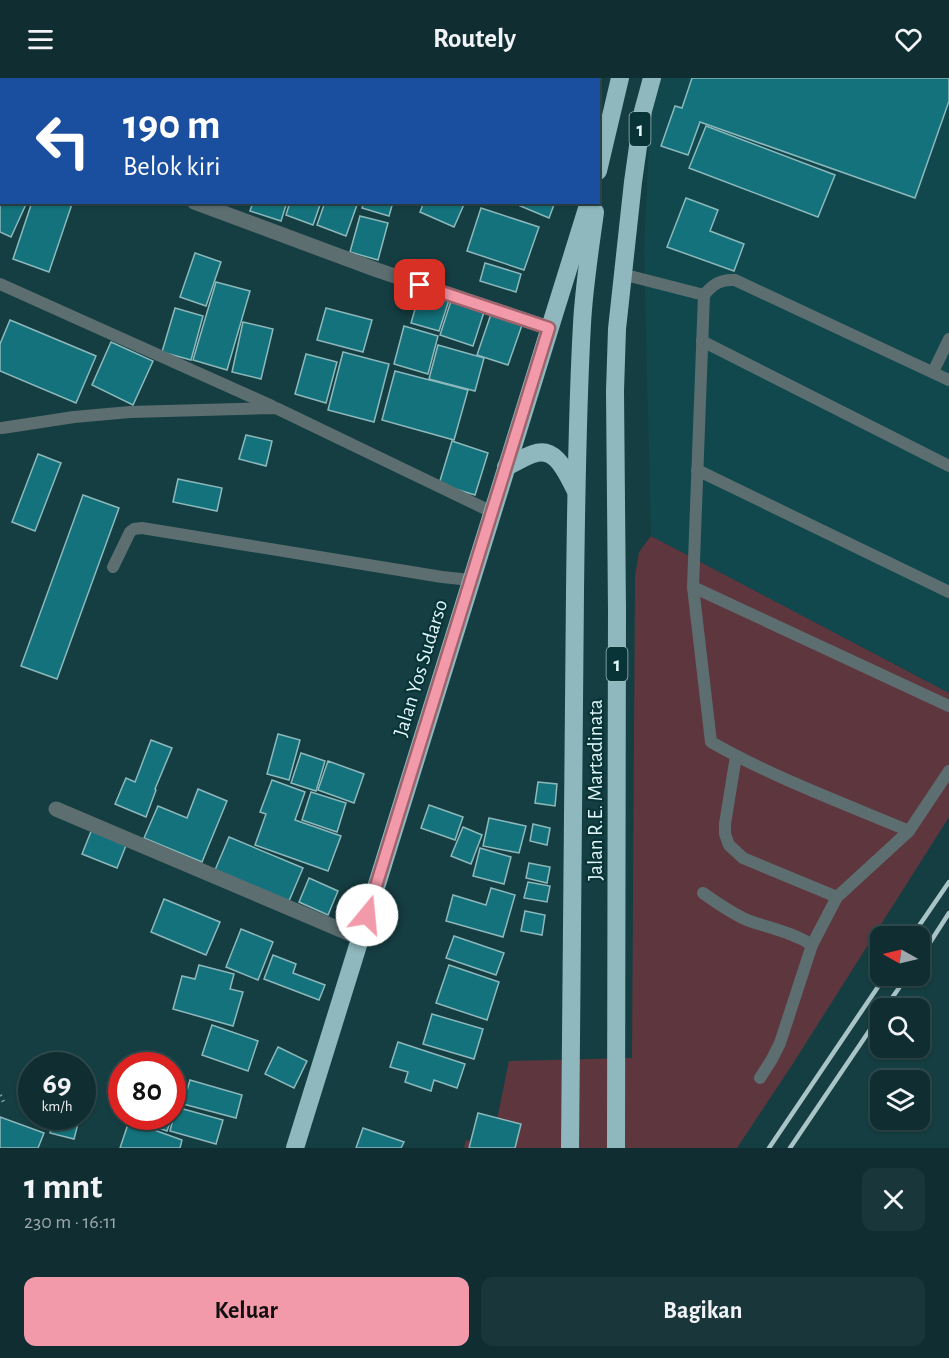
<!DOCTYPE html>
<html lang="id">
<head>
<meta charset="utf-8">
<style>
	body { margin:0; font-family:"Alegreya Sans",sans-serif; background:#19363a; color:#f1f3f6; height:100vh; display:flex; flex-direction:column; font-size:22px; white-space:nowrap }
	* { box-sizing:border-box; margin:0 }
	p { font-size:20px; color:#9ca8ac }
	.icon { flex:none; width:33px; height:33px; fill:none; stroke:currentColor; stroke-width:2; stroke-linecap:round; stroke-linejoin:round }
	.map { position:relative; height:1070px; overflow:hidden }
	.sheet { display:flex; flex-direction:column; background:#102e32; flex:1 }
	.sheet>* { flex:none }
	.hud { position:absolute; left:0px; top:0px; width:600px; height:126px; box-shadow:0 2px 4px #0004,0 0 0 2px #304a4d; background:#1a4fa0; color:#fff; overflow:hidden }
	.needle { width:39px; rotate:278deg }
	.tools { position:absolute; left:870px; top:848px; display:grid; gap:12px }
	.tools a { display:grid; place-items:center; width:60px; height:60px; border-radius:12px; background:#102e32; box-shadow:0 2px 4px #0004,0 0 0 2px #304a4d; font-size:30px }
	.speed { position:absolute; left:18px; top:974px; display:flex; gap:12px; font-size:30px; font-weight:700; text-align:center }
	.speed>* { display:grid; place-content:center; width:78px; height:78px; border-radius:50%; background:#102e32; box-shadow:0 2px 4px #0004,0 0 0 2px #304a4d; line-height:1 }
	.speed small { font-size:15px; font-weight:400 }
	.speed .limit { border:9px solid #d22; background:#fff; color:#111 }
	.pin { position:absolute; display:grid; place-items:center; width:51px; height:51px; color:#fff; margin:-26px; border-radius:12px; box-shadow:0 3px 9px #0006 }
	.me { position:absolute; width:66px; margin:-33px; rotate:17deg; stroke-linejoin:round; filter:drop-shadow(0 0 4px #0008) }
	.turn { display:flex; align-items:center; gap:21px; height:126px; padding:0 24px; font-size:27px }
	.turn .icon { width:78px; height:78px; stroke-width:2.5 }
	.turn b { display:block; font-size:42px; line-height:51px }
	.round { display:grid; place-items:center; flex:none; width:63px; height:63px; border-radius:12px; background:#19363a }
	.headline { display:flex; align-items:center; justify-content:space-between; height:102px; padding:0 24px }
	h1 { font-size:36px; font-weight:700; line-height:45px }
	.button { display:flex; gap:12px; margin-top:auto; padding:12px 24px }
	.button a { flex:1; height:69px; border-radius:12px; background:#f39aaa; color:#111; font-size:24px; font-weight:700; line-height:69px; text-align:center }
	.button a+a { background:#19363a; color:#f1f3f6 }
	header { display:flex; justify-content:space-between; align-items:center; height:78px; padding:0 24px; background:#102e32; font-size:27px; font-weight:700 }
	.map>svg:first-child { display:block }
</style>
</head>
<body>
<header><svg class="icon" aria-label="menu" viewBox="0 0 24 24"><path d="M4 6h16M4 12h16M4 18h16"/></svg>Routely<svg class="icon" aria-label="heart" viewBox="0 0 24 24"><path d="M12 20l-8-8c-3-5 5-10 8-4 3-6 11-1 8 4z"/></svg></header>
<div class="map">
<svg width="949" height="1070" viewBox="0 0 949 1070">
	<rect width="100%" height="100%" fill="#153e42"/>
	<path fill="#10484d" d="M661,0H946L949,5V615L651,458L644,171L650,45Z"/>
	<path fill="#5e373e" d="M651,458L949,615V739L792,987L737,1070H464L466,1062L492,1066L509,983L632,980L635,498L639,474Z"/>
	<g fill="#13727b" stroke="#8db8bc" stroke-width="1.5">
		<path d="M692,0H949V23L915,120L700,44L688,77L661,68L675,28L682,30Z"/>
		<path d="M706,48L835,97L818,139L689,90Z"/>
		<path d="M0,103H2V124H27L11,159L0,154Z"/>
		<path d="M686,120L718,132L710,153L744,166L734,193L667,169Z"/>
		<path d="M32,124H68L72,126L49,194L13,181Z"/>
		<path d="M253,124H287L281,143L250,133Z"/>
		<path d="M290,124H321L313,147L286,137Z"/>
		<path d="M325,124H358L346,158L317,147Z"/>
		<path d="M364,124H393L389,138L362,130Z"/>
		<path d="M424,124H465L454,149L420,134Z"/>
		<path d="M511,124H555L549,140Z"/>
		<path d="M481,130L539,149L524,192L467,173Z"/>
		<path d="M360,138L388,145L378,182L350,174Z"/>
		<path d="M195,175L221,184L206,228L180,219Z"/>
		<path d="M485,185L521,196L516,214L480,203Z"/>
		<path d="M216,204L250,213L227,292L193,282Z"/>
		<path d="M420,214L449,222L439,253L411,245Z"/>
		<path d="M452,220L485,231L473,268L440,257Z"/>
		<path d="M175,230L203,238L191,282L162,274Z"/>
		<path d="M326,230L372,242L363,274L317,262Z"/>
		<path d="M491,236L522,247L508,287L477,277Z"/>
		<path d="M10,242L96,278L76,325L0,293V266Z"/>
		<path d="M243,244L273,251L261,301L232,294Z"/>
		<path d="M404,248L438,258L428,296L394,286Z"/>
		<path d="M111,264L153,283L133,327L92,307Z"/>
		<path d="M438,267L484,280L475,313L429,301Z"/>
		<path d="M343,274L389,286L374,344L328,332Z"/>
		<path d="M306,276L337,284L326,325L295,316Z"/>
		<path d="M395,293L468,312L454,362L382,342Z"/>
		<path d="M246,357L272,363L266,388L239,381Z"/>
		<path d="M452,363L488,375L475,417L439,406Z"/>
		<path d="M38,376L61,385L35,453L12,444Z"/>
		<path d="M178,401L222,410L217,433L173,424Z"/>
		<path d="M83,417L119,430L57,601L21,588Z"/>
		<path d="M278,656L300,662L289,702L267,696Z"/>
		<path d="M151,662L172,670L155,711L156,712L146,739L115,726L126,700L135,704Z"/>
		<path d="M301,675L325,683L316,713L291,705Z"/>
		<path d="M328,683L364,696L354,725L318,712Z"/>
		<path d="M272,702L305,714L295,742L341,758L328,793L255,767L266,736L260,734Z"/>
		<path d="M538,704L557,706L555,728L535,725Z"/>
		<path d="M198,711L227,723L202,784L144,760L158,728L187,740Z"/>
		<path d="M311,714L346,725L337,754L302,742Z"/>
		<path d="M429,727L463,739L455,762L421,750Z"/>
		<path d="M489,740L526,748L519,775L483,768Z"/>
		<path d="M533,746L550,750L547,767L530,763Z"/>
		<path d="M463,749L482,757L471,786L451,778Z"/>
		<path d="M92,751L127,765L117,790L82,776Z"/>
		<path d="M229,759L303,790L289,823L215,792Z"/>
		<path d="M480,770L511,779L504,806L473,798Z"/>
		<path d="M529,785L550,789L547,805L526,800Z"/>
		<path d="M309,800L338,813L328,837L299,824Z"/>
		<path d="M528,804L550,808L547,824L524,820Z"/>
		<path d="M491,810L515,817L503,859L446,843L453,817L486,827Z"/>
		<path d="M164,821L220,844L206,877L151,854Z"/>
		<path d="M525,833L545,837L542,857L521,853Z"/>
		<path d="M241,851L273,864L258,902L226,889Z"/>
		<path d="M454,858L504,875L496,897L446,880Z"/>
		<path d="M273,877L296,886L293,895L325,907L319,922L264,901Z"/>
		<path d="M199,887L234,896L230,911L243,914L233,948L173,931L182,898L195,901Z"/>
		<path d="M449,887L499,904L487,942L436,925Z"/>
		<path d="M432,936L483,951L474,981L423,966Z"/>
		<path d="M212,947L258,963L248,993L202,977Z"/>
		<path d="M398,964L465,986L457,1010L434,1002L431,1013L405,1004L408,994L390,989Z"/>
		<path d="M278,969L307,983L294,1010L265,996Z"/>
		<path d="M190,1002L242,1017L236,1040L183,1026Z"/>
		<path d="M176,1029L223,1042L216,1066L170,1053Z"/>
		<path d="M478,1035L521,1046L515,1070H469Z"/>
		<path d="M54,1038H80L74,1061L50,1055Z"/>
		<path d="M134,1038H172L167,1053L133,1041Z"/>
		<path d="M0,1039L44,1055L38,1070H0Z"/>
		<path d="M129,1043L182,1062L180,1070H120Z"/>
		<path d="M363,1050L404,1064L401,1070H356Z"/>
	</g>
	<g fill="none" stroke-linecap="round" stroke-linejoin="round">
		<path stroke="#769699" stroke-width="4" stroke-dasharray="1.5 4.5" stroke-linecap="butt" d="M0,1017L4,1025"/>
		<g stroke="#5d6e70" stroke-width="12">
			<path d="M622,196L704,217"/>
			<path d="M0,206L272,328"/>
			<path d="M702,263L949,388"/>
			<path d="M933,294L949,261"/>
			<path d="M2,350L74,339L130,334L276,330L492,434"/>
			<path d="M697,392L949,514"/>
			<path d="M113,489L130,454L134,451L142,450L442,499L471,502"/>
			<path d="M693,509L949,628"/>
			<path d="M736,678L725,746V756L729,767L743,780L837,819"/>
			<path d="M909,753C843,725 774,700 711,664L693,509L704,217C713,206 721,201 735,202L949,302"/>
			<path d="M703,815C717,825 731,835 747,842C769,850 792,854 812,867"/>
			<path d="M760,1000L772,981L780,965L812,867L837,819L909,753L949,693"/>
		</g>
		<g stroke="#5d6e70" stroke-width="15">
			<path d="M148,2V0"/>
			<path d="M0,36H2"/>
			<path d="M194,124L377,192L549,250"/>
			<path d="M56,731L360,860"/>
		</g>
		<g stroke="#8eb8bd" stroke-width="18">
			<path d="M598,93L620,0"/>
			<path d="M506,389C515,385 524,379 533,376C557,367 567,397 576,413"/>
			<path d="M295,1070L589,124"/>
			<path d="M570,1070C572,885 572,700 575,514C576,425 577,335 582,246C584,208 590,171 595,134"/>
			<path d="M616,1070L617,532L615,313L617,251L633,104L643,33L652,0"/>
		</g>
		<g stroke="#a9c4c7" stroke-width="4.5">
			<path d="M912,858L949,804"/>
			<path d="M920,880L949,835"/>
			<path d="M885,930L908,897"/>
			<path d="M769,1070L886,897"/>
			<path d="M790,1070L880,937"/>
		</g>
	</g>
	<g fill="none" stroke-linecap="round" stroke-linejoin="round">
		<defs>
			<path id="route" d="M367,837L549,250L420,207"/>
		</defs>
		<use href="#route" stroke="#9e646e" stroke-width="15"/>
		<use href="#route" stroke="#f39aaa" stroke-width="10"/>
	</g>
	<g text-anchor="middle" stroke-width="4.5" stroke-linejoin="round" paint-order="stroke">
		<g fill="#083438" stroke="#9fbcbe" stroke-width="1.5">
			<rect x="629.5" y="34" width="21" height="34" rx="4.5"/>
			<rect x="606.5" y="569" width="21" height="34" rx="4.5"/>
		</g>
		<g font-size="20" font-weight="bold" fill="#e0f6f8">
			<text x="640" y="58">1</text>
			<text x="617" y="593">1</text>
		</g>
		<g font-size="21" fill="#e0f6f8" stroke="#083438">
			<text transform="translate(420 590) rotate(-73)" y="7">Jalan Yos Sudarso</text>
			<text transform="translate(595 712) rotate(-90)" y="7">Jalan R.E. Martadinata</text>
		</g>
	</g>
</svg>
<div class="tools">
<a><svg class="needle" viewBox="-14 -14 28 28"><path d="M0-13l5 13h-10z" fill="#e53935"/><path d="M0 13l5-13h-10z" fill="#9ca8ac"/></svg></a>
<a><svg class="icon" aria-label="search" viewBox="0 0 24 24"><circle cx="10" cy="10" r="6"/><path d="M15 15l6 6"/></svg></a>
<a><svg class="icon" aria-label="layers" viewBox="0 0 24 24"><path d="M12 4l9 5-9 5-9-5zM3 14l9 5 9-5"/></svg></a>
</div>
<div class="speed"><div>69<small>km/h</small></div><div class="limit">80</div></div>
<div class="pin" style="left:420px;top:207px;background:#d93025"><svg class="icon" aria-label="arrive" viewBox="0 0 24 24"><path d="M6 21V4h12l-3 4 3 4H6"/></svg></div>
<svg class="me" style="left:367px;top:837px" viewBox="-20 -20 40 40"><circle r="19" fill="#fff"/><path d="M0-13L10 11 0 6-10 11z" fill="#f39aaa"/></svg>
<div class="hud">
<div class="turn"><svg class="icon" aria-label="left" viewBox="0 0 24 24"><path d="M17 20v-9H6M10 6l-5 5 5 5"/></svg><div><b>190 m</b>Belok kiri</div></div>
</div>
</div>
<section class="sheet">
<div class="headline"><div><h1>1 mnt</h1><p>230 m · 16:11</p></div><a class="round"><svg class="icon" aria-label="close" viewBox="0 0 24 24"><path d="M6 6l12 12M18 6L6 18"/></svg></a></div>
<div class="button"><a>Keluar</a><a>Bagikan</a></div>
</section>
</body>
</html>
